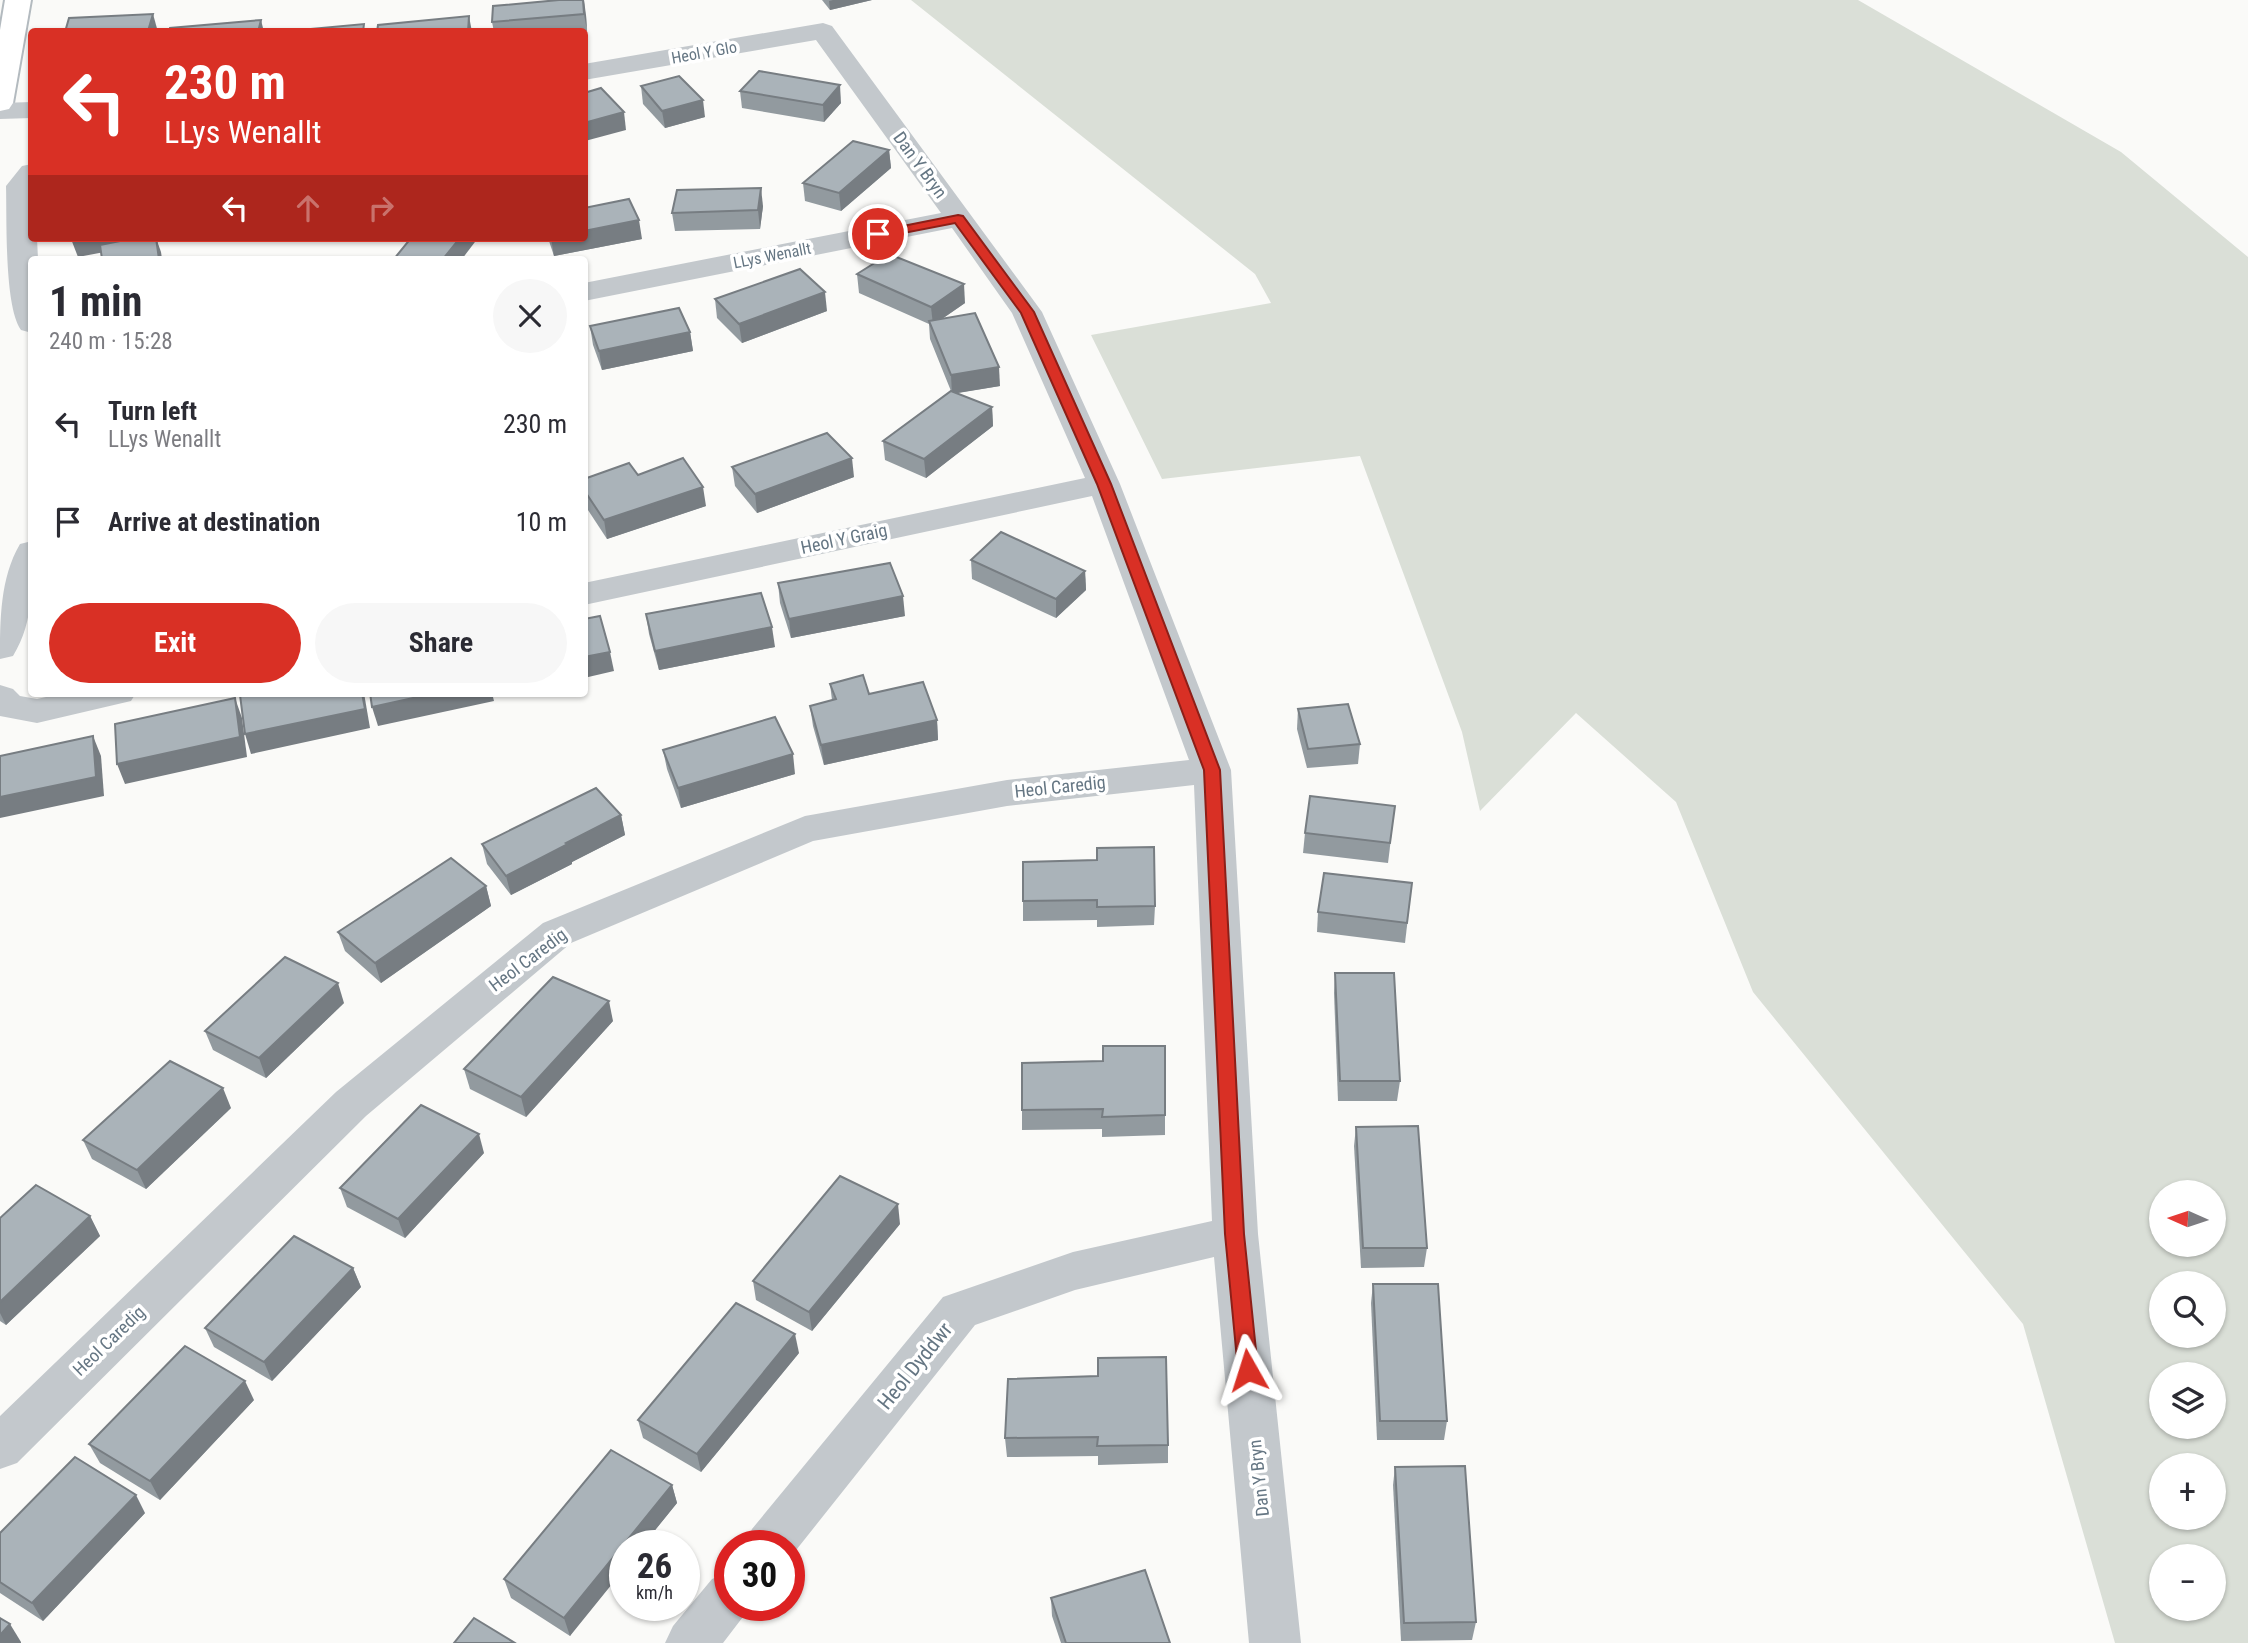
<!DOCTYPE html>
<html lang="en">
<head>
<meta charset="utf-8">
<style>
	body { margin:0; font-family:"Roboto Condensed",sans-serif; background:#f7f7f7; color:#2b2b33; height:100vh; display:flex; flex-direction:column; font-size:26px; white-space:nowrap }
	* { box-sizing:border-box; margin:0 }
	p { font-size:23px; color:#7c7c81 }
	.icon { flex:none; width:38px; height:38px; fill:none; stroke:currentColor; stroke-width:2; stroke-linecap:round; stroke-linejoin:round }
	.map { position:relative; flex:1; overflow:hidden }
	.drawer { position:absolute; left:28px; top:256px; width:560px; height:441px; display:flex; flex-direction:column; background:#fff; border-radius:7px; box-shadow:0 2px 5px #0004 }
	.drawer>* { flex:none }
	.guide { position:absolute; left:28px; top:28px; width:560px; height:214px; border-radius:7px; box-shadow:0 2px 5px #0004; background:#d93025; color:#fff; overflow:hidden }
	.needle { width:46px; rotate:273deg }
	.buttons { position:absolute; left:2149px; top:1180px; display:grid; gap:14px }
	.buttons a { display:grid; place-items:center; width:77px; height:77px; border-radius:50%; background:#fff; box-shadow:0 2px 5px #0004; font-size:35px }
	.speed { position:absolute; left:609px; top:1530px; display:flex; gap:14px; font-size:35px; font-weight:700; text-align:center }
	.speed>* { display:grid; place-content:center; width:91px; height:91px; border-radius:50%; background:#fff; box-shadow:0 2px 5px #0004; line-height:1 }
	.speed small { font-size:18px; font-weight:400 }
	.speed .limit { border:10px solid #d22; background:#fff; color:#111 }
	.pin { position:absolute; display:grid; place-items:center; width:60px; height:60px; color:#fff; margin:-30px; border:4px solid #fff; border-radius:50%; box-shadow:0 2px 7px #0007 }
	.me { position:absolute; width:77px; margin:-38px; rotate:354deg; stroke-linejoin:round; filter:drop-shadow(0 0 5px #0008) }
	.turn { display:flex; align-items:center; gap:24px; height:147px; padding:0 21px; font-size:32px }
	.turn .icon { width:91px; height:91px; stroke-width:2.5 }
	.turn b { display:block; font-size:49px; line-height:60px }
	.lanes { display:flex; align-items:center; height:66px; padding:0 21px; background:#0003; justify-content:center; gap:35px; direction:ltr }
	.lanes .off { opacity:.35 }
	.round { display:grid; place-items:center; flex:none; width:74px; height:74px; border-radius:37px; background:#f7f7f7 }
	.head { display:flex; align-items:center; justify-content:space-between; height:119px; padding:0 21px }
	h1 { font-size:42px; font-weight:700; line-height:52px }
	.button { display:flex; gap:14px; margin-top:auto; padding:14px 21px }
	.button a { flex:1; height:80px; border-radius:42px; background:#d93025; color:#fff; font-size:28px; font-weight:700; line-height:80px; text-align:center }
	.button a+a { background:#f7f7f7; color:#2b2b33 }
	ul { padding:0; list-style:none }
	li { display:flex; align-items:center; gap:21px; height:98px; padding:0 21px }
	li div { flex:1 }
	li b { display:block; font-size:26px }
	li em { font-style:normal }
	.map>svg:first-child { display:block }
</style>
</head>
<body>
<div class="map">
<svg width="2248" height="1643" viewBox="0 0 2248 1643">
	<rect width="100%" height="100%" fill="#fafaf8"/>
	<path fill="#dadfd7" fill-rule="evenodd" d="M911,0H1858L2121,152L2248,257V1643H2115L2023,1324L1753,992L1676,802L1576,713L1480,811L1462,732L1360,456L1162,479L1091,335L1271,303L1255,274ZM2161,1192H2214V1244H2161ZM2161,1283H2214V1335H2161ZM2161,1374H2214V1426H2161ZM2161,1465H2214V1517H2161ZM2161,1556H2214V1608H2161Z"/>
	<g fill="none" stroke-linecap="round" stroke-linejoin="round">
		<defs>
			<path id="secondary" d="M5,0H31L13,103L9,109L0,111V30Z"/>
		</defs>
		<use href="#secondary" stroke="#b3babf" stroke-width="4"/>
		<g fill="#c3c8cc" fill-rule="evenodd">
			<path d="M823,23L832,26L1042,312L1120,484L1231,770L1258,1234L1301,1643H1249L1214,1257L1075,1290L975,1325L789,1559V1545H745L752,1529L943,1297L1073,1252L1212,1221L1194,785L1007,806L813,841L571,943L366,1116L17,1463L0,1469V1416L336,1092L543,923L805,816L1007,780L1189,760L1092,496L584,605V583L1085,478L1012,313L952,228L584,301V283L941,213L816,40L584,80V64Z"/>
			<path d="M32,102V118L0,119V103Z"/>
			<path d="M32,164V238H37L38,259H32V333L21,330C4,306 7,219 6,186L22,166Z"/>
			<path d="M32,541C32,580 35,621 13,656L0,659C0,620 0,578 20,544Z"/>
			<path d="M0,685L13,689L20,696L37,699L64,693H136L131,701L37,723L0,716Z"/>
			<path d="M730,1572V1605H752L723,1643H665L673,1626L712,1579Z"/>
		</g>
		<use href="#secondary" fill="#fff" fill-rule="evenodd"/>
	</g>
	<g fill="#929a9f">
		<path d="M822,0H872L830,10Z"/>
		<path d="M493,6L586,15L587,31L494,32L492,22Z"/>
		<path d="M641,86L705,117L665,128L643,104Z"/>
		<path d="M740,91L841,103L824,122L742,108Z"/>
		<path d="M889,150L891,168L841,211L805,201L803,183Z"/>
		<path d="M763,206L760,229L675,231L672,213Z"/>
		<path d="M548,238H584L642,239L554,256Z"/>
		<path d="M857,274L965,303L942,319L1000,386L956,393L992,407L993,426L926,478L885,460L883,441L951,391L930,339L929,324L859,293Z"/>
		<path d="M715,299L827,311L742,343L717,318Z"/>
		<path d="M590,326L690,332L693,351L602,370L593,345Z"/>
		<path d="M732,467L854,477L757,513L735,486Z"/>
		<path d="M638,475L706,506L607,539L584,504V479Z"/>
		<path d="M971,560L1085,571L1086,590L1056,618L972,579Z"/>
		<path d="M778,583L905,616L791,638L780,603Z"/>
		<path d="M646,614L775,647L659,670L649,634Z"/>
		<path d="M830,684L869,694L937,720L938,740L824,765L813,726L810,706L832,700Z"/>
		<path d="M1298,709L1360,744L1358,764L1307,768L1297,729Z"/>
		<path d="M663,750L795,774L681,808L667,769Z"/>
		<path d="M1395,806L1388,863L1303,853L1305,833Z"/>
		<path d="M621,815L625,835L572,862V864L511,895L487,864L482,844Z"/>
		<path d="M1023,862L1155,906L1154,925L1097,927V920L1023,921Z"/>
		<path d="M1412,883L1405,943L1317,932L1318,912Z"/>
		<path d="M486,886L491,906L381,983L345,951L338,932Z"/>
		<path d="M1335,973L1400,1081L1397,1101H1338L1334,993Z"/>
		<path d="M344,1003L266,1078L213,1050L205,1031Z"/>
		<path d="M613,1021L526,1117L470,1089L464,1069Z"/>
		<path d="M1022,1063L1165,1115V1135L1102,1137V1129L1022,1130Z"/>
		<path d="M231,1108L146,1189L92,1159L83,1140Z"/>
		<path d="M1356,1127L1427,1248L1424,1267L1361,1268L1354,1146Z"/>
		<path d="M484,1153L405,1238L347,1207L340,1188Z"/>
		<path d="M90,1216L100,1236L6,1325L0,1321V1218Z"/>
		<path d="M900,1224L812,1331L756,1300L753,1281Z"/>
		<path d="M353,1268L361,1287L272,1381L214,1347L205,1328Z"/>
		<path d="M1373,1284L1447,1421L1444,1440H1377L1371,1303Z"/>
		<path d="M799,1353L701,1472L643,1438L638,1420Z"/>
		<path d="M1008,1379L1168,1445V1463L1098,1465V1456L1007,1457L1005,1438Z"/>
		<path d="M254,1400L160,1500L100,1463L89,1444Z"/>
		<path d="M1395,1467L1476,1622L1472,1640L1401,1641L1393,1485Z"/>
		<path d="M672,1485L677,1503L643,1545H625L570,1636L511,1598L504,1579Z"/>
		<path d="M145,1513L43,1621L0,1593V1533Z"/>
		<path d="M1051,1598L1170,1643H1061L1052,1616Z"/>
	</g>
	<g fill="#777d82">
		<path d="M584,0L586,15L587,31L584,14Z"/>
		<path d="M833,0H872L830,10L829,1Z"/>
		<path d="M153,14L158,32L148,31Z"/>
		<path d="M469,16L472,32H468Z"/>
		<path d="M261,20L264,32H258Z"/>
		<path d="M840,85L841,103L824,122L823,105Z"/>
		<path d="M703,100L705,117L665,128L662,111Z"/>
		<path d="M624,112L626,130L585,141L584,123Z"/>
		<path d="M889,150L891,168L841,211L839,193Z"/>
		<path d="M761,188L763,206L760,229L758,210Z"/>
		<path d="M639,220L642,239L554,256L551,238H584V231Z"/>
		<path d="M76,238H146L147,244L78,257L71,239Z"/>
		<path d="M156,238L161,252L162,259H159Z"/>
		<path d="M460,238H478L462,259H443Z"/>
		<path d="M964,284L965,303L933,325L931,307Z"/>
		<path d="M825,292L827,311L742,343L739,324Z"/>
		<path d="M690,332L693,351L602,370L599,351Z"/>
		<path d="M999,367L1000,386L952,394L951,375Z"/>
		<path d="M992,407L993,426L926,478L924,459Z"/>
		<path d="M852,458L854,477L757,513L755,494Z"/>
		<path d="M703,487L706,506L607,539L604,520Z"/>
		<path d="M1085,571L1086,590L1056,618V599Z"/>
		<path d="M903,596L905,616L791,638L789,619Z"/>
		<path d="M772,627L775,647L659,670L655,651Z"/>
		<path d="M610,652L614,671L584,678V657Z"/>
		<path d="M362,693H364L370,728L251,754L245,734Z"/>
		<path d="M436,693H492L494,701L378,726L372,707Z"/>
		<path d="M501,693H516L502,696Z"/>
		<path d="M235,698L242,718L247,757L125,784L117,764Z"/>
		<path d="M937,720L938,740L824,765L821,745Z"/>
		<path d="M93,736L101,756L104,796L0,818V797Z"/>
		<path d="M793,754L795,774L681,808L678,788Z"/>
		<path d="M621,815L625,835L572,862V864L511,895L506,876L566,843Z"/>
		<path d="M486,886L491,906L381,983L375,963Z"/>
		<path d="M338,983L344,1003L266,1078L259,1058Z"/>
		<path d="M609,1001L613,1021L526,1117L521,1097Z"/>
		<path d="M223,1088L231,1108L146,1189L137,1170Z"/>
		<path d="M479,1134L484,1153L405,1238L398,1219Z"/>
		<path d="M898,1204L900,1224L812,1331L809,1312Z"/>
		<path d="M90,1216L100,1236L6,1325L0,1313V1302Z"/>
		<path d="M353,1268L361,1287L272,1381L264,1362Z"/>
		<path d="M795,1334L799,1353L701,1472L697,1454Z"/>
		<path d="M245,1381L254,1400L160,1500L150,1481Z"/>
		<path d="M672,1485L677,1503L643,1545H625V1568L570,1636L564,1618Z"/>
		<path d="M136,1495L145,1513L43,1621L32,1603Z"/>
		<path d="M10,1624L21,1642V1643H0V1635Z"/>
	</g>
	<g fill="#aab3b9" stroke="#777d82" stroke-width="2">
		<path d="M559,0H583L584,14L492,22L493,6Z"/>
		<path d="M153,14L148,31L65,32L69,18Z"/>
		<path d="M469,16L468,32H377L378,25Z"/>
		<path d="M261,20L258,32H169L170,28Z"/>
		<path d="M364,24L363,32H278Z"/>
		<path d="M759,71L840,85L823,105L740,91Z"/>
		<path d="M679,76L703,100L662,111L641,86Z"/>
		<path d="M601,88L624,112L584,123V93Z"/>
		<path d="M853,141L889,150L839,193L803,183Z"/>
		<path d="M761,188L758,210L672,213L677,190Z"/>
		<path d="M629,199L639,220L584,231V208Z"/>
		<path d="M135,238H156L159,259H102L100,245Z"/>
		<path d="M411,238H460L443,259H394Z"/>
		<path d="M889,254L964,284L931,307L857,274Z"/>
		<path d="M800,269L825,292L739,324L715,299Z"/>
		<path d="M679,308L690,332L599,351L590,326Z"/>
		<path d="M975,313L999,367L951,375L929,321Z"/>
		<path d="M951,391L992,407L924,459L883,441Z"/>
		<path d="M827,433L852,458L755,494L732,467Z"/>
		<path d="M683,458L703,487L604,520L584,490V479L629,463L638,475Z"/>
		<path d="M1001,532L1085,571L1056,599L971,560Z"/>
		<path d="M890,563L903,596L789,619L778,583Z"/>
		<path d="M761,593L772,627L655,651L646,614Z"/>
		<path d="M600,616L610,652L584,657V619Z"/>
		<path d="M863,675L869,694L923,682L937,720L821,745L810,706L836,699L830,684Z"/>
		<path d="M251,693H362L365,709L245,734L240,695Z"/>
		<path d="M370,693H436L372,707Z"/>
		<path d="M235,698L240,737L117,764L115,724Z"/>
		<path d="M1348,704L1360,744L1308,749L1298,709Z"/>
		<path d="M775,717L793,754L678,788L663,750Z"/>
		<path d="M93,736L96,777L0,797V756Z"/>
		<path d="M596,788L621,815L566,843L568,844L506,876L482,844Z"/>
		<path d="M1310,796L1395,806L1390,843L1305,833Z"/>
		<path d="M1154,847L1155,906L1097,907V900L1023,901V862L1097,860V848Z"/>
		<path d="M451,858L486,886L375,963L338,932Z"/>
		<path d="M1324,873L1412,883L1407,923L1318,912Z"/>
		<path d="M285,957L338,983L259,1058L205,1031Z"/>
		<path d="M1335,973H1394L1400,1081H1340Z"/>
		<path d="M553,977L609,1001L521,1097L464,1069Z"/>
		<path d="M1103,1046H1165V1115L1102,1117L1103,1109L1022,1110V1063L1103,1061Z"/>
		<path d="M170,1061L223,1088L137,1170L83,1140Z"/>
		<path d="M421,1105L479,1134L398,1219L340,1188Z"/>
		<path d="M1418,1126L1427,1248H1363L1356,1127Z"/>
		<path d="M840,1176L898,1204L809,1312L753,1281Z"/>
		<path d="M36,1185L90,1216L0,1302V1218Z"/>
		<path d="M294,1236L353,1268L264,1362L205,1328Z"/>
		<path d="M1373,1284H1438L1447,1421H1380Z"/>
		<path d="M736,1303L795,1334L697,1454L638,1420Z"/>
		<path d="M185,1346L245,1381L150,1481L89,1444Z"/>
		<path d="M1166,1357L1168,1445L1097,1446L1098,1437L1005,1438L1008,1379L1098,1376V1358Z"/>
		<path d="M611,1450L672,1485L564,1618L504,1579Z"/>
		<path d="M75,1457L136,1495L32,1603L0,1582V1533Z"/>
		<path d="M1465,1466L1476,1622L1404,1623L1395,1467Z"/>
		<path d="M1145,1570L1170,1643H1066L1051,1598Z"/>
		<path d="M0,1618L10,1624L0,1635Z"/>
		<path d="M474,1618L515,1643H454Z"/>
	</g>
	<path fill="#d93025" stroke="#8d1f18" stroke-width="2" d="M958,215L963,216L1034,312L1111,484L1220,770L1244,1234L1258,1370L1255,1376L1248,1378L1241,1376L1238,1370L1225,1234L1204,770L1097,484L1021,313L955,223L878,238L872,234L878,231Z"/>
	<g text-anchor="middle" stroke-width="7" stroke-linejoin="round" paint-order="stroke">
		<g font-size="16" fill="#657683" stroke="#fff">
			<text transform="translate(704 52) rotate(-10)" y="6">Heol Y Glo</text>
			<text transform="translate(772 255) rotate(-11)" y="6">LLys Wenallt</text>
		</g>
		<g font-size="18" fill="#657683" stroke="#fff">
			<text transform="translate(920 165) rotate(54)" y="6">Dan Y Bryn</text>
			<text transform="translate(844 539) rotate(-12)" y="6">Heol Y Graig</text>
			<text transform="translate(1060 787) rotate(-6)" y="6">Heol Caredig</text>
			<text transform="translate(528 960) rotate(-37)" y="6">Heol Caredig</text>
			<text transform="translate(109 1341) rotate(-44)" y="6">Heol Caredig</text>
			<text transform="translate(1259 1478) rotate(-96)" y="6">Dan Y Bryn</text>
		</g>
		<g font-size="21" fill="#657683" stroke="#fff">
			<text transform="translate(915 1366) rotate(-51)" y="7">Heol Dyddwr</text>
		</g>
	</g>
</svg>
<div class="buttons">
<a><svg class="needle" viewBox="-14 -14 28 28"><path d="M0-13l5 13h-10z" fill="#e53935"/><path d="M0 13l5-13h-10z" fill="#7c7c81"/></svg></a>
<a><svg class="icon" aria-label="search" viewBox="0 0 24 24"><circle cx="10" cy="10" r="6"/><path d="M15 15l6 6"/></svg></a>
<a><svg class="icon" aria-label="layers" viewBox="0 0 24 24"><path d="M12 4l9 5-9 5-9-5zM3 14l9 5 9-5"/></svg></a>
<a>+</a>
<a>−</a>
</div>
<div class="speed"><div>26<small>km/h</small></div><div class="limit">30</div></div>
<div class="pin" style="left:878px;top:234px;background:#d93025"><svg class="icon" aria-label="arrive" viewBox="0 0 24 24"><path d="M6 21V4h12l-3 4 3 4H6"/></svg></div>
<svg class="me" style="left:1248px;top:1370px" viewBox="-20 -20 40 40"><path d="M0-17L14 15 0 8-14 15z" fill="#d93025" stroke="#fff" stroke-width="4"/></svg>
<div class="guide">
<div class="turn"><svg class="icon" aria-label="left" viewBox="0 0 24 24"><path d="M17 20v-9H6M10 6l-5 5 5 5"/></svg><div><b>230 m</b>LLys Wenallt</div></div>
<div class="lanes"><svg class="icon" aria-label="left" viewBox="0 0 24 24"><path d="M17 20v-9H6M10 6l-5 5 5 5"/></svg><svg class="icon off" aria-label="ahead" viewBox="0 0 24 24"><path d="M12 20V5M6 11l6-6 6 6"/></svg><svg class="icon off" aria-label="right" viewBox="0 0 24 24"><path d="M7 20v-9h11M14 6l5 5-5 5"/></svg></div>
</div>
<section class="drawer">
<div class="head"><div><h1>1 min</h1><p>240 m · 15:28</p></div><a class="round"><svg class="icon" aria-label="close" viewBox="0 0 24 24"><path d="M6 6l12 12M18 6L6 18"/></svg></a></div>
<ul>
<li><svg class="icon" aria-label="left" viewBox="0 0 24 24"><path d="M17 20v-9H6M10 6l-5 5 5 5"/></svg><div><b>Turn left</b><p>LLys Wenallt</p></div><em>230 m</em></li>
<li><svg class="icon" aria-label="arrive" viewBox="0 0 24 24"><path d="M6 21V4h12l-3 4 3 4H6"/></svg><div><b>Arrive at destination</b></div><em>10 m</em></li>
</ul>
<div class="button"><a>Exit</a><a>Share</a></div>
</section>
</div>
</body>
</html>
